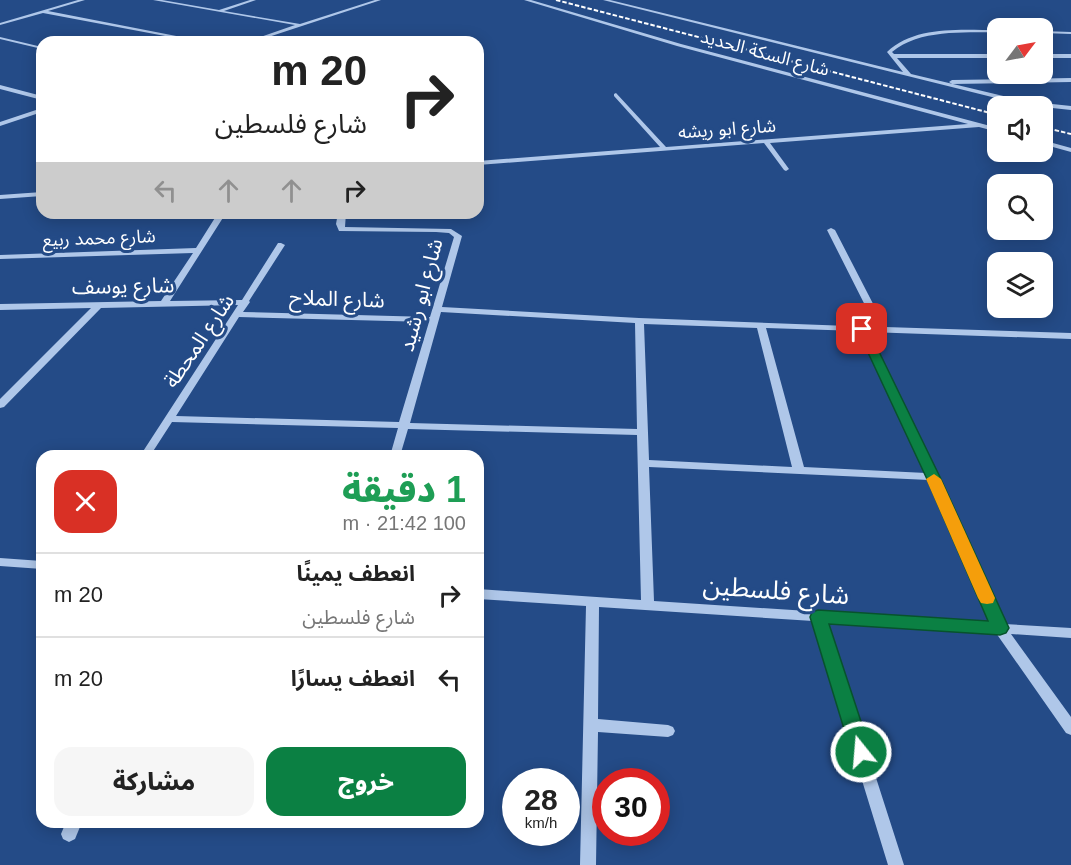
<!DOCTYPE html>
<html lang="ar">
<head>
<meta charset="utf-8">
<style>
	body { margin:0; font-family:Helvetica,"Noto Sans Arabic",sans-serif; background:#f6f6f6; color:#222; direction:rtl; height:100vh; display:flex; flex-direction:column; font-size:22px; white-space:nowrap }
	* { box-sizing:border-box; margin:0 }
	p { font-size:20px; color:#767676 }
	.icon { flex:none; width:33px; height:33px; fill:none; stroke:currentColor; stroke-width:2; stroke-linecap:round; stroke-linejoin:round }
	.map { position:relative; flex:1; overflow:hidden; direction:ltr }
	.side { position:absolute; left:36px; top:450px; width:448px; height:378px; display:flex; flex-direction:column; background:#fff; border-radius:18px; box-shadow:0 3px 15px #0003; direction:rtl }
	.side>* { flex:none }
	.hud { position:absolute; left:36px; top:36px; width:448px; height:183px; border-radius:18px; box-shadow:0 3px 15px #0003; direction:rtl; background:#fff; color:#222; overflow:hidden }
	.needle { width:39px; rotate:58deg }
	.buttons { position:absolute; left:987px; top:18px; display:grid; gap:12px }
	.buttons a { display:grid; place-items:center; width:66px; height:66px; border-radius:12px; background:#fff; box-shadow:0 3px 15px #0003; font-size:30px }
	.speed { position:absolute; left:502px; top:768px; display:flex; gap:12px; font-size:30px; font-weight:700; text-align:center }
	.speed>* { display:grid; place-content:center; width:78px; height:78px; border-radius:50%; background:#fff; box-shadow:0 3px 15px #0003; line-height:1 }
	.speed small { font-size:15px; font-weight:400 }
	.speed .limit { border:9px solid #d22; background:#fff; color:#111 }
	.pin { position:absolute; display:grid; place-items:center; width:51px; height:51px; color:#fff; margin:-26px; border-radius:12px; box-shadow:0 3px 9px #0006 }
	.me { position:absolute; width:66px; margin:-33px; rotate:343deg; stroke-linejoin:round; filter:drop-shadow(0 0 4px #0008) }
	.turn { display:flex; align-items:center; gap:21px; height:126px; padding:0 18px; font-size:27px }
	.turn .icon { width:78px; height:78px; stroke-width:2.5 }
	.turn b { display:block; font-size:42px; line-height:51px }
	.lanes { display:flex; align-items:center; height:57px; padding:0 18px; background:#0003; justify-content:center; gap:30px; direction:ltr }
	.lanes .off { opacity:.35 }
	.round { display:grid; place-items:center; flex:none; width:63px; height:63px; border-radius:18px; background:#f6f6f6 }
	.summary { display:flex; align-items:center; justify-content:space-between; height:102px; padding:0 18px }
	h1 { font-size:36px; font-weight:800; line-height:45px; color:#1e9e55 }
	.action { display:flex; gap:12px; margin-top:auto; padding:12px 18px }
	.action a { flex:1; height:69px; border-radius:18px; background:#0b8043; color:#fff; font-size:24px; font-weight:800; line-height:69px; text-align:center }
	.action a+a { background:#f6f6f6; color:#222 }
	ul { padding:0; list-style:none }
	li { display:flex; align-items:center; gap:18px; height:84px; padding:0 18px; border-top:2px solid #e0e0e0 }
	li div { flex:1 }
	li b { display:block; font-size:22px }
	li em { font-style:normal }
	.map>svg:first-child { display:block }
</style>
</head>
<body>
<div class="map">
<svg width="1071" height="865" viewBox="0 0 1071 865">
	<rect width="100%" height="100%" fill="#244b87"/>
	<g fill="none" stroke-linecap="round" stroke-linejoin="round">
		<g fill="#afc7e9" fill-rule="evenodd">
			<path d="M78,0H85L48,11L207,42H197L43,13L0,25V23Z"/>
			<path d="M153,0H162L219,10L250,0H256L224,11L300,24L375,0H381L253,42H246L295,25Z"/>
			<path d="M524,0H531L681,44L998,128V132L979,127L770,143L789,169L786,171L784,170L764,143L478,165V161L660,147L614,96V94L616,93L666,147L968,124L677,46Z"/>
			<path d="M603,0H610L903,72L887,52C915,25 961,30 998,30V32C962,33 920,29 892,52L894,54H998V58H897L911,74L1024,101L1071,106V110L1024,105Z"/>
			<path d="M1042,31L1071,32V34L1042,33Z"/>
			<path d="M0,37L42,47V49L0,39Z"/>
			<rect x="1042" y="54" width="29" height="4"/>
			<path d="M1071,78V82L952,84L949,82L952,80Z"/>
			<path d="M0,85L42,96V100L0,89Z"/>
			<path d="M42,108V112L0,126V122Z"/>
			<path d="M1042,140L1071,148V152L1042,144Z"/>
			<path d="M42,192V196L0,199V195Z"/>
			<path d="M218,213H226L170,301L242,300L278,243H281L285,245L249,301L250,302L243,312L430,317L454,237L449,233L436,232L339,231L336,224L338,213H346L345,227L451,229L462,236L442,307L639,318L876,327L827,230L831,228L835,230L885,327L1071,333V339L868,332L939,477L1004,624L1071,628V638L1011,634L1071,717V735L1066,733L996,633L826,622L904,865H888L813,621L599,607L598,719L668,725L673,727L675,731L673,735L668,737L598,732L596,865H580L586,606L478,599V589L641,600L637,435L408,429L400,456H390L398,428L172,422L150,456H140L238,305L101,308L4,407L0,408V399L91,308L0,310V304L161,301L193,253L0,259V255L196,248ZM441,312L635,323L637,429L410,423ZM239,317L429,322L399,422L176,416ZM644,324L757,328L792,467L649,460ZM766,328L859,331L926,473L804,467ZM649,467L929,480L991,623L654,601Z"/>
			<path d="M0,558L42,561V569L0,566Z"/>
			<path d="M66,822H82L75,839L69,842L63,839L61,834Z"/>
		</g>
		<g stroke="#fff" stroke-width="2" stroke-dasharray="4.5 2" stroke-linecap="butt">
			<path d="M556,0L998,115"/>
			<path d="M1042,127L1071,134"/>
		</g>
	</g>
	<path fill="#0b8043" stroke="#07532c" stroke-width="1.5" d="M862,325L868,329L940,477L1009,628L1006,633L1000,635L829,624L871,752L868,758L861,761L854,758L851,752L810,617L812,612L818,610L988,621L926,477L857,329Z"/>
	<path fill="#f59e0b" d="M934,474L941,479L995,598L993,603L987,604L981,603L978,598L926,479Z"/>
	<g text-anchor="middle" stroke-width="6" stroke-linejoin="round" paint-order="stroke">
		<g font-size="18" fill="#fff" stroke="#244b87">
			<text transform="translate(765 53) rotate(15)" y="6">شارع السكة الحديد</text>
			<text transform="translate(727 129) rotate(-4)" y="6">شارع ابو ريشه</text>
			<text transform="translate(99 238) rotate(-2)" y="6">شارع محمد ربيع</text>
		</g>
		<g font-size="21" fill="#fff" stroke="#244b87">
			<text transform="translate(123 286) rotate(-1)" y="7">شارع يوسف</text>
			<text transform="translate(421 295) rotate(-75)" y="7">شارع ابو رشيد</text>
			<text transform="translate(337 299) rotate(2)" y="7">شارع الملاح</text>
			<text transform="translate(199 341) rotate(-56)" y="7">شارع المحطة</text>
		</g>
		<g font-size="26" fill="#fff" stroke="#244b87">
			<text transform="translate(776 590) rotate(4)" y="9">شارع فلسطين</text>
		</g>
	</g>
</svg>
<div class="buttons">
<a><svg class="needle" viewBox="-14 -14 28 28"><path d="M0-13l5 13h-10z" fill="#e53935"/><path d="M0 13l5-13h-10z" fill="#767676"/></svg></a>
<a><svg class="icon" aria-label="sound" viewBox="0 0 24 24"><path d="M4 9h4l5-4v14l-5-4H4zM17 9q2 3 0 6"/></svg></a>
<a><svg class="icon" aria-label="search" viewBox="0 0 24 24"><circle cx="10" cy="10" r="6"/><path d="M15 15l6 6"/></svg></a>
<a><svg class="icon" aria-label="layers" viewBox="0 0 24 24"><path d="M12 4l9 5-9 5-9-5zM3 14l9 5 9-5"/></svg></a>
</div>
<div class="speed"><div>28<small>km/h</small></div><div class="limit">30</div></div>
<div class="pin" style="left:862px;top:329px;background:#d93025"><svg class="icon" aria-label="arrive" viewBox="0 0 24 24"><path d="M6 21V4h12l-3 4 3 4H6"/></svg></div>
<svg class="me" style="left:861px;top:752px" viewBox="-20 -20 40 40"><circle r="17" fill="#0b8043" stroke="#fff" stroke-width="3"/><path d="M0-11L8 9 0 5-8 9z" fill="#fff"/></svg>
<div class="hud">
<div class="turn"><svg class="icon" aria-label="right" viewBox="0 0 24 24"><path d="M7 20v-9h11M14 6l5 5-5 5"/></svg><div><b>20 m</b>شارع فلسطين</div></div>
<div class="lanes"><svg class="icon off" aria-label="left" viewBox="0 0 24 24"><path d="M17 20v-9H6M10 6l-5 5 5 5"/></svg><svg class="icon off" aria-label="ahead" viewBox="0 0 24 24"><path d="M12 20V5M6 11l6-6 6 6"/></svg><svg class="icon off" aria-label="ahead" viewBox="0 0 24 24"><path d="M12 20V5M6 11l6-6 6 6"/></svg><svg class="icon" aria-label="right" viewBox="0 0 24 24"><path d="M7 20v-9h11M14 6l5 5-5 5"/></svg></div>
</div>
<section class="side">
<div class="summary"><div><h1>1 دقيقة</h1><p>100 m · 21:42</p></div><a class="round" style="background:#d93025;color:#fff"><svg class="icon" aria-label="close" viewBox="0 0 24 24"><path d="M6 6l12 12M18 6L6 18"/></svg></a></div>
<ul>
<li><svg class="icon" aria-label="right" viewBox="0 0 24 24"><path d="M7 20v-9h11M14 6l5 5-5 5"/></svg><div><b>انعطف يمينًا</b><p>شارع فلسطين</p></div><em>20 m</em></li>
<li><svg class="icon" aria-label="left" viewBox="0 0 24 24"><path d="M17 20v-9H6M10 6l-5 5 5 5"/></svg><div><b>انعطف يسارًا</b></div><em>20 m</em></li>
</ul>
<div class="action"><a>خروج</a><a>مشاركة</a></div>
</section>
</div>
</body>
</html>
